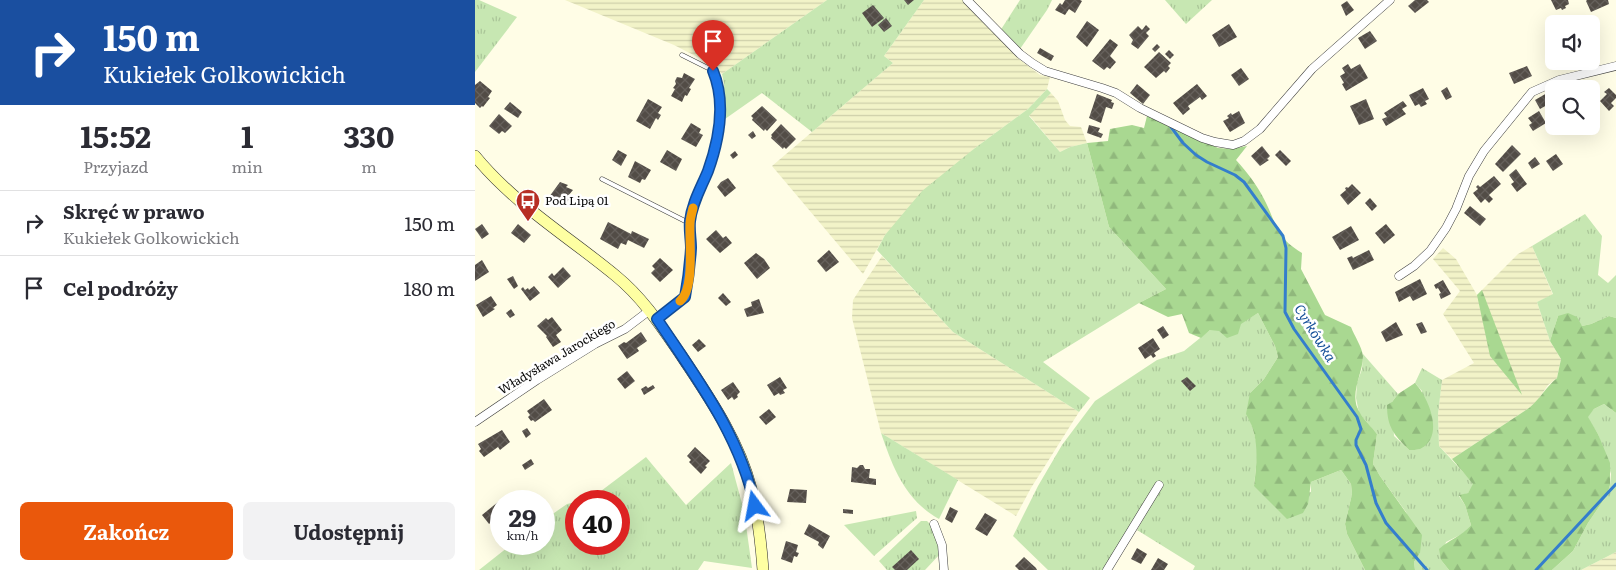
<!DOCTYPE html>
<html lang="pl">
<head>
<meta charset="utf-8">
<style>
	body { margin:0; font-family:Literata,serif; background:#f2f2f3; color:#2b2b33; height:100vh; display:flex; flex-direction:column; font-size:19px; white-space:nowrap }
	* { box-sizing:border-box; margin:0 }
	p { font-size:16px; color:#7c7c81 }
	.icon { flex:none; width:28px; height:28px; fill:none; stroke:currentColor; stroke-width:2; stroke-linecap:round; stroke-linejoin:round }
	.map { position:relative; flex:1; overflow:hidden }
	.sheet { display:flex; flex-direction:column; background:#fff; width:475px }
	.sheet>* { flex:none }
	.guide { background:#1a4fa0; color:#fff; overflow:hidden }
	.fabs { position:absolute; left:1070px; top:15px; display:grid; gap:10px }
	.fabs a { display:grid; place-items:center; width:55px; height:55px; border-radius:8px; background:#fff; box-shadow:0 5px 20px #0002; font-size:25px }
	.speed { position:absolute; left:15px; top:490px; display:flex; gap:10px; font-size:25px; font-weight:700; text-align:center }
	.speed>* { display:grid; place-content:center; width:65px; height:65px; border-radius:50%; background:#fff; box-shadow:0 5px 20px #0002; line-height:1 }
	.speed small { font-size:12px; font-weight:400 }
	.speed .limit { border:8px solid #d22; background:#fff; color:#111 }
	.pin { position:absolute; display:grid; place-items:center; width:42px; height:42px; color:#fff; margin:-51px -21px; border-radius:50% 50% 50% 0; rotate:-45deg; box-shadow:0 0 5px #0007 }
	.pin .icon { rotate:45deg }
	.me { position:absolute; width:55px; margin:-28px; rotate:347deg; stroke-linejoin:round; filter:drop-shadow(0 0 4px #0008) }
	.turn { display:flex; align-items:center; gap:18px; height:105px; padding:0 20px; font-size:22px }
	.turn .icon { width:65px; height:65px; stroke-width:2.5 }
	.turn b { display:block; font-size:35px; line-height:42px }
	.eta { display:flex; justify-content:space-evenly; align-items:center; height:85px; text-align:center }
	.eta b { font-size:30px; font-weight:700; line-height:35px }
	.action { display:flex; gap:10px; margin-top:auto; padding:10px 20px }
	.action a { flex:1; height:58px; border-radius:8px; background:#ea580c; color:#fff; font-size:20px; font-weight:700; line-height:58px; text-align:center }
	.action a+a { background:#f2f2f3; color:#2b2b33 }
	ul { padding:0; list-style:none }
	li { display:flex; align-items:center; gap:15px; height:65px; padding:0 20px; border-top:1px solid #e1e1e2 }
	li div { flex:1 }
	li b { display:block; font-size:19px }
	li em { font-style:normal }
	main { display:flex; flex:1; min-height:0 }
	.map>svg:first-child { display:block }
</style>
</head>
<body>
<main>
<section class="sheet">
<div class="guide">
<div class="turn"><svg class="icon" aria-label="right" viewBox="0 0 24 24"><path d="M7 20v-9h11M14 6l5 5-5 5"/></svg><div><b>150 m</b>Kukiełek Golkowickich</div></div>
</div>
<div class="eta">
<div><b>15:52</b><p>Przyjazd</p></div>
<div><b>1</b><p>min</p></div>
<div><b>330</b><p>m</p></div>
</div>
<ul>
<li><svg class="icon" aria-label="right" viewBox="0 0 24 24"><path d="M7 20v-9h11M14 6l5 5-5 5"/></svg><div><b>Skręć w prawo</b><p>Kukiełek Golkowickich</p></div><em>150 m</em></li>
<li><svg class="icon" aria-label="arrive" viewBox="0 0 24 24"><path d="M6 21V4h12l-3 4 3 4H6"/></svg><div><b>Cel podróży</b></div><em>180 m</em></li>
</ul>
<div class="action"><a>Zakończ</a><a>Udostępnij</a></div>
</section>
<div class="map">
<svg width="1141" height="570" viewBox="0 0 1141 570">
	<defs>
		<pattern id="farmland-rules" width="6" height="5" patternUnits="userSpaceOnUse" patternTransform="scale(1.25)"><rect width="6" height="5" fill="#f2f3c8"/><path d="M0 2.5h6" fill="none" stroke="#cecfaa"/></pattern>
		<pattern id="grass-tufts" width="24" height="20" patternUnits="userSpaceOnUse" patternTransform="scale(1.25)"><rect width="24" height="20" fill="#c7e7b2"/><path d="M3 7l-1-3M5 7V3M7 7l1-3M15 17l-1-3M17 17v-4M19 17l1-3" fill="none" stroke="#aac598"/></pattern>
		<pattern id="forest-firs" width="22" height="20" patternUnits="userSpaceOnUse" patternTransform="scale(1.25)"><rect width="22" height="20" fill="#a9d891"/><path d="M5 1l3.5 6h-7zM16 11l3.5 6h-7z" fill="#90b87c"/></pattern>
		<pattern id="building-cross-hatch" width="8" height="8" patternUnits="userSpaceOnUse" patternTransform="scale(1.25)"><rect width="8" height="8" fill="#524c46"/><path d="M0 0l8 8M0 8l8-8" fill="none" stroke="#66615c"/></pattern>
	</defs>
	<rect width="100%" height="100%" fill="#fffde6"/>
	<g fill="url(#farmland-rules)">
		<path d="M90,0H352L247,74L238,65L199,45Z"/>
		<path d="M449,0H488L544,59L565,75L575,77L572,89L553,109L500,148L410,235L388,274L297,166L418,63L409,56Z"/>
		<path d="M576,93L583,101L590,120L595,126L606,127L612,143L595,147L585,152L554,115Z"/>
		<path d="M1057,246L1078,295L1062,302L1075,341L1086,359L1082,378L1073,385L1062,401L1054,408L977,459L964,446L963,414L967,380L999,363L968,314L985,291L958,259L968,248L981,259L1002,295L1043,254Z"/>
		<path d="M407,256L478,332L604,412L556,488L541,516L406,433L377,318L378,300Z"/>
		<path d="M1141,552V570H1106Z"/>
	</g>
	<g fill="url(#grass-tufts)">
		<path d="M0,0H4L42,17L0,72Z"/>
		<path d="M352,0H449L409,56L418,63L337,132L287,93L250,119L249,84L247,74Z"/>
		<path d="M545,0H577L572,10L545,49L525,31Z"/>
		<path d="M690,0H737L711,24Z"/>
		<path d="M572,89L576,93L554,116L585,152L595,147L612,143L634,227L691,289L664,303L568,362L615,398L604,412L478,332L402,250L410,235L447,191L500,148L553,109Z"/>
		<path d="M1110,214L1127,236L1123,275L1133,283L1141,275V318L1134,316L1116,324L1107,326L1083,316L1075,341L1062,302L1078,294L1057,246Z"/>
		<path d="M783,313L800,346L803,357L789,379L775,393L776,423L783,448L779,486L836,492V482L866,470L876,484L877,494L870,524L872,534L890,570H718L720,566L662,530L687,486L629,570H573L538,536L563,486L587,445L620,401L682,360L709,351L735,330C753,331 768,322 783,313Z"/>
		<path d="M888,354L923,394L917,402L919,436L934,450L945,449L947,391L940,383L947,368L967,380L963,414L964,446L999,484L993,493L984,496L990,505L996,525L989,533L971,542L966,560L974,570H940L939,562L945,553L931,512L905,476L898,464L902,434L884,413L881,398L882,383L887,369Z"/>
		<path d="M1129,404L1141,413V552L1106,570H1077L1098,551L1113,523L1132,495L1135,485L1136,474L1123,434L1112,417L1119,409Z"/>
		<path d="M406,433L483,480L464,519C430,500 418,468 406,433Z"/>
		<path d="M171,457L211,505L256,463L269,511L277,568L229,561L223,570H4L37,544H69V520L92,504L101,502V544H144V501H102L118,497Z"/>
		<path d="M441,511L442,518L399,556L369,525Z"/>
		<path d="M446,521H452L458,527L465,554L450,570H412L404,561Z"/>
	</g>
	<g fill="url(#forest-firs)">
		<path d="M672,116L701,127L743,148L756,149L772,146L761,160C772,172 782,185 789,199C802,224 800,237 827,253L826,269L850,315L876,327C879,335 887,347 888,356C888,374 873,395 885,413C889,420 897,427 902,434L898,464L905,476L947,535L945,553L939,562L940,570H890L872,534L870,524L877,494L876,484L866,470L836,482L833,504L828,513L812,519L779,486C782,460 785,438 771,414L775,393L789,379L803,357L800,346L783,313L766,324L763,334L752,338L744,331L735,330L726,338L714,333L707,314L693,317L664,303L691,289L634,227L612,143L633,141L635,129L657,125L669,128Z"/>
		<path d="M1007,290L1047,395L1015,356L1002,295Z"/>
		<path d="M1093,313L1102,317L1107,326L1116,324L1134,316L1141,318V413L1129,404L1119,409L1113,417L1123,434L1135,463V485L1132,495L1113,523L1098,551L1077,570H974L966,560L964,549C974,540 987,536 996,525L990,505L984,495L993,493L998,484L977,459L1054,408C1065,399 1071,387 1082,378L1086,359L1075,341L1083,316Z"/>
		<path d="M940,383C953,397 971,437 945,449C942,450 937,450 934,450C919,435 912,427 912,405L917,402L923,394Z"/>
	</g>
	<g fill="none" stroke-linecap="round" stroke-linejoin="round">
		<g stroke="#347ecc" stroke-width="3">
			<path d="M696,127L708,143L721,155L732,162L760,175L769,182L808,236L811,248L810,312L819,329L882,417L886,429L881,440V445L891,465L901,503L911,523L952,570"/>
			<path d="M1061,570L1141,484"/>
		</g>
	</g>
	<g fill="url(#building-cross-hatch)">
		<path d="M429,0H439L433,5Z"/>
		<path d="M590,0H605L607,1L600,13L594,9L590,15L580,10L585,3L587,5Z"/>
		<path d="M940,0H952L954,2L940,13L933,6Z"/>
		<path d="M1076,0H1093L1094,4L1090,6L1091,8L1087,10L1086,8L1081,10Z"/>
		<path d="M1112,0H1133L1134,4L1116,12L1111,1Z"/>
		<path d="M872,1L879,10L871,16L866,5Z"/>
		<path d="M398,5L409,18L397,27L387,13Z"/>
		<path d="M411,18L417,26L409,32L403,25Z"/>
		<path d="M612,21L624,30L612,47L601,37Z"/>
		<path d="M754,24L762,37L744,47L737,35Z"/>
		<path d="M671,25L675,29L671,33L674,36L663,49L656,44L658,40L654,35L663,26L667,30Z"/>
		<path d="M895,31L902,41L890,49L883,38Z"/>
		<path d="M635,39L643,45L635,56L641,62L635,69L632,67L629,70L617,61Z"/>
		<path d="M1079,43V54L1074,45Z"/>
		<path d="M682,44L685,47L680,52L677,49Z"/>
		<path d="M565,48L579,56L576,61L562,53Z"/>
		<path d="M694,50L699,55L695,59L690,54Z"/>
		<path d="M684,52L696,63L693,66L695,68L691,73L689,71L681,78L669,67Z"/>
		<path d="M873,64L876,69L885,64L893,78L871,91L867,84L869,83L865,76L870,73L867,68Z"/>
		<path d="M1052,66L1057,76L1039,84L1034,73Z"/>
		<path d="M766,68L774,79L764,86L756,75Z"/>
		<path d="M209,73L220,79L214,88L216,89L212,96L210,95L207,102L196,96L200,89L198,88L201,84L200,81L202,77L207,78Z"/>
		<path d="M5,81L17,91L13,97L15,98L8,107L7,106L5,108L0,103V85Z"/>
		<path d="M662,84L675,95L668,104L655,93Z"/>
		<path d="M722,84L732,96L727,100L725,97L713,106L715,109L708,115L698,103Z"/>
		<path d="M972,87L977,97L971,100L966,91Z"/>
		<path d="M948,88L954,99L950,101L952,104L946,107L944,104L940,106L934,95Z"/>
		<path d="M1134,88L1141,95V98L1136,103L1139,106L1134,111L1125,101L1132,94L1129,92Z"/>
		<path d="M1079,89V101L1065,109L1060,100Z"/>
		<path d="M622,94L637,100L636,102L639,103L637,109L631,107L626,123L614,118Z"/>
		<path d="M173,99L187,107L183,113L186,115L183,120L181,118L175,129L161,121Z"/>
		<path d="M891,99L899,119L884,125L875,106Z"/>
		<path d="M928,101L932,106L927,109L931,114L911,126L907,119L912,117L909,113Z"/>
		<path d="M35,102L47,112L43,118L29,109Z"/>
		<path d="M287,106L302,120L292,131L290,129L289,131L277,120L278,118L276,116Z"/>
		<path d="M764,111L770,123L755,132L748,121L754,118L752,116L756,113L757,115Z"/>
		<path d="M1064,111L1071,123L1058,131L1054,125L1057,123L1053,118Z"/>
		<path d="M24,114L37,126L30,133L27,131L24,134L14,126Z"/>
		<path d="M216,123L226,129L224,133L228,135L221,147L206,139Z"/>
		<path d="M306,124L321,139L311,149L309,147L308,149L296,138L297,136L296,135Z"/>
		<path d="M614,125L625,128L623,132L628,134L626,138L612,133Z"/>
		<path d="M278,131L281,136L277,139L273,135Z"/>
		<path d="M1037,145L1046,154L1028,172L1020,164Z"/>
		<path d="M787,146L795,156L792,159L794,160L785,166L776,156Z"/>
		<path d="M143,150L152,155L146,166L137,160Z"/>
		<path d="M192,150L207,159L201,171L185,162Z"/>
		<path d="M805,150L816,161L811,166L800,155Z"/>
		<path d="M260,151L263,155L258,159L255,155Z"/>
		<path d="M1081,154L1088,164L1078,171L1071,161Z"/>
		<path d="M1060,157L1065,164L1057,169L1053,163Z"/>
		<path d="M160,161L176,170L170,180L167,179L165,183L153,177Z"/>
		<path d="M1041,169L1052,184L1042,192L1036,184L1039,182L1034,175Z"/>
		<path d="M1019,176L1026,184L1014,195L1018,199L1014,203L1010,199L1006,203L998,193L1003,189L1001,187L1003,185L1005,187Z"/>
		<path d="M253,178L261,188L250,197L242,187L246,182Z"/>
		<path d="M85,182L93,185L91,187L98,190L93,196L95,198L88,207L74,197Z"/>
		<path d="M877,184L886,193L873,205L865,195L871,190L870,188L872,187L873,188Z"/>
		<path d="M895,198L902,206L897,211L890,203Z"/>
		<path d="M995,206L1011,219L1005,226L989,213Z"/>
		<path d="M133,222L156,234L157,231L174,239L169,248L153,240L151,245L146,243L143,249L125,239Z"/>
		<path d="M7,224L14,234L7,239L0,229Z"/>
		<path d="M43,224L56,235L49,243L36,233Z"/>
		<path d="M911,224L920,235L909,244L900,233Z"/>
		<path d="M876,226L884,240L865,250L857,237Z"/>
		<path d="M241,230L248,238L251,236L257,243L245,253L231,239Z"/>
		<path d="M354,250L364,262L351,272L342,261Z"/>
		<path d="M894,250L899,260L878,270L872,258L877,256L878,258Z"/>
		<path d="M281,253L289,259L295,268L282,279L269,263Z"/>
		<path d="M185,258L198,270L185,282L176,273L180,269L177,266Z"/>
		<path d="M7,260L14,272L0,281V265Z"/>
		<path d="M88,267L96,276L83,288L73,277L77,273L79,276Z"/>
		<path d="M38,276L43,286L39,289L32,279Z"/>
		<path d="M945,279L952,294L938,301L935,296L924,302L920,292Z"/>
		<path d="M968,280L976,294L966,299L964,294L966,293L963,288L961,289L959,285Z"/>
		<path d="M59,286L65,293L55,301L46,289L48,287L50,290L53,288L54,290Z"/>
		<path d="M248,293L256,302L251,306L243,298Z"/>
		<path d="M16,296L22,305L18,308L20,309L8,317L1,305Z"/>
		<path d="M284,299L289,313L272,317L269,309L277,306L276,302Z"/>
		<path d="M36,309L40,315L35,318L31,313Z"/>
		<path d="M77,317L87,330L81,335L86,342L78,347L71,337L72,336L62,326L71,318L73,320Z"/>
		<path d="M921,322L928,335L911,342L906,332Z"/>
		<path d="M947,322L952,332L946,334L941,324Z"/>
		<path d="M688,326L694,335L688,339L682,330Z"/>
		<path d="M166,332L172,341L162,348L164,351L152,359L143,346L149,342L151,343Z"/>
		<path d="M678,338L685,349L679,353L681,356L678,358L676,355L670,359L663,348Z"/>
		<path d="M224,339L231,346L223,352L217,345Z"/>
		<path d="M152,371L160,381L150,389L142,379Z"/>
		<path d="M305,377L312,388L308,390L310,393L305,395L304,393L299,396L292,385Z"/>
		<path d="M712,377L721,386L715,391L706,381Z"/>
		<path d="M258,382L265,392L262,395L263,397L259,400L257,397L253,400L246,390Z"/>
		<path d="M178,385L180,388L169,395L166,389L171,386L173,388Z"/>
		<path d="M69,399L77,410L60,422L58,420L56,421L53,417L55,415L52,411Z"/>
		<path d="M294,409L301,417L291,425L284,417Z"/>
		<path d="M52,428L56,434L51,438L47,431Z"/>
		<path d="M27,430L35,442L25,450L23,447L9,457L4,451L6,449L3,444Z"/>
		<path d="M220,447L235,461L230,466L232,467L226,474L214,462L216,460L212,456Z"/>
		<path d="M56,459L59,464L50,470L47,465Z"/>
		<path d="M385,465H388L390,469H395L394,478L401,479V485L376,482L377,467L382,468Z"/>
		<path d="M315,489L332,490L331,503L312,502Z"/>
		<path d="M23,502L26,507V514L14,524L7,515Z"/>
		<path d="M475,507L483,511L477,523L470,519Z"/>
		<path d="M368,509L378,510V514L368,513Z"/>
		<path d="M510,513L522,520L512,536L500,529Z"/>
		<path d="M334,524L355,536L348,549L343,545L344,542L329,534Z"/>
		<path d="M311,541L323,545L321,552L324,553L322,557L319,556L317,563L306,559Z"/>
		<path d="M662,548L672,554L666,564L656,559Z"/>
		<path d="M436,550L444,559L432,570H420L417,567Z"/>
		<path d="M549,557L561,568L562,570H544L540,566Z"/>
		<path d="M683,558L693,564L689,570H676Z"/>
	</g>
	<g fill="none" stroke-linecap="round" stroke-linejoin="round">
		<defs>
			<g id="lane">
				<path d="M127,179L210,221L215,222"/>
				<path d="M182,319L210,297C213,281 215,265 216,248C216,239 214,230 215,221C217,203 226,188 233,171C244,140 251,102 239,71L207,55"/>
			</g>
			<g id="street">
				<path d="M492,0L545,54L557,63L570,71L627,88L641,93L665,108L727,138L740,142L758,145L769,141L785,129L837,69L915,0"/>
				<path d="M924,276L939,266L955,251L971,228L981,209L994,176L1009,151L1057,92L1084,80L1141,66"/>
				<path d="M0,422L62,380L120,344L150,329L175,310"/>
				<path d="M459,524L467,545L469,570"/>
				<path d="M632,570L684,485"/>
			</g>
			<path id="secondary" d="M0,156C39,204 94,237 141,276C168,298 186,326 206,355C233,396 263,438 276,488C283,515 286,542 288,570"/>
		</defs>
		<use href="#lane" stroke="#3d3d3d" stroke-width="5"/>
		<use href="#street" stroke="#3d3d3d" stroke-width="9"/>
		<use href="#secondary" stroke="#2c2c2c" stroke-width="12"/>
		<use href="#lane" stroke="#fff" stroke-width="4"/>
		<use href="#street" stroke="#fff" stroke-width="8"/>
		<use href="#secondary" stroke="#feffa2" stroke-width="11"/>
	</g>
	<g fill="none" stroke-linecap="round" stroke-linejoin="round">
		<defs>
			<path id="route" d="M238,71C251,102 244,140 233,171C226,188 217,203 215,221C214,230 216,239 216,248C215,265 213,281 210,297L182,319C222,379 265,435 280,506"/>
		</defs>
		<use href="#route" stroke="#114b97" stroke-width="12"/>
		<use href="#route" stroke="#1a73e8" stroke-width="9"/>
		<path stroke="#f59e0b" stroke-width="9" d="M205,301C220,289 214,242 215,224C215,218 217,213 218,208"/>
	</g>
	<defs>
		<symbol id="bus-pin" viewBox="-11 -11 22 30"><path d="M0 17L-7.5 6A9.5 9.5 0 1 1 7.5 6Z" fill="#b72e24" stroke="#fff"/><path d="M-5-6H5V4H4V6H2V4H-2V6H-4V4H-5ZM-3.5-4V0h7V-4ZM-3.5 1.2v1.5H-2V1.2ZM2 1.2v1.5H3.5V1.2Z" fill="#fff"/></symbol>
	</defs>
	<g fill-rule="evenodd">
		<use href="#bus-pin" x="39" y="187" width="28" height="38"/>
	</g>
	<g text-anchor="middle" stroke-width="5" stroke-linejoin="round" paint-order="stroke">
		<g font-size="12" fill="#0a0a0a" stroke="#fff" text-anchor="start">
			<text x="70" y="205">Pod Lipą 01</text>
		</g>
		<g font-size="12" fill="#0a0a0a" stroke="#fff">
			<text transform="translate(82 357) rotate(-31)" y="4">Władysława Jarockiego</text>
		</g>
		<g font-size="14" font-style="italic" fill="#165099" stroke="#fff">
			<text transform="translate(840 333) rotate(58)" y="5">Cyrkówka</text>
		</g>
	</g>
</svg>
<div class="fabs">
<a><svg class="icon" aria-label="sound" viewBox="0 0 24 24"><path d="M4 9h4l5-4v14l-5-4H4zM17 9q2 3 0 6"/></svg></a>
<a><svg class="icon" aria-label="search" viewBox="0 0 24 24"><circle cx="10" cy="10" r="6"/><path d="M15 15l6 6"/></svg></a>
</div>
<div class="speed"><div>29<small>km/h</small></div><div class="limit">40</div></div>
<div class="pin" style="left:238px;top:71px;background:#d93025"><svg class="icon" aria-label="arrive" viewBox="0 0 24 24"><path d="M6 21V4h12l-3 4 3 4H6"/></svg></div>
<svg class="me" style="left:280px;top:506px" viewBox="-20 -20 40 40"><path d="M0-17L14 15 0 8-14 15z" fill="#1a73e8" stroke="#fff" stroke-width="4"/></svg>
</div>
</main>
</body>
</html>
